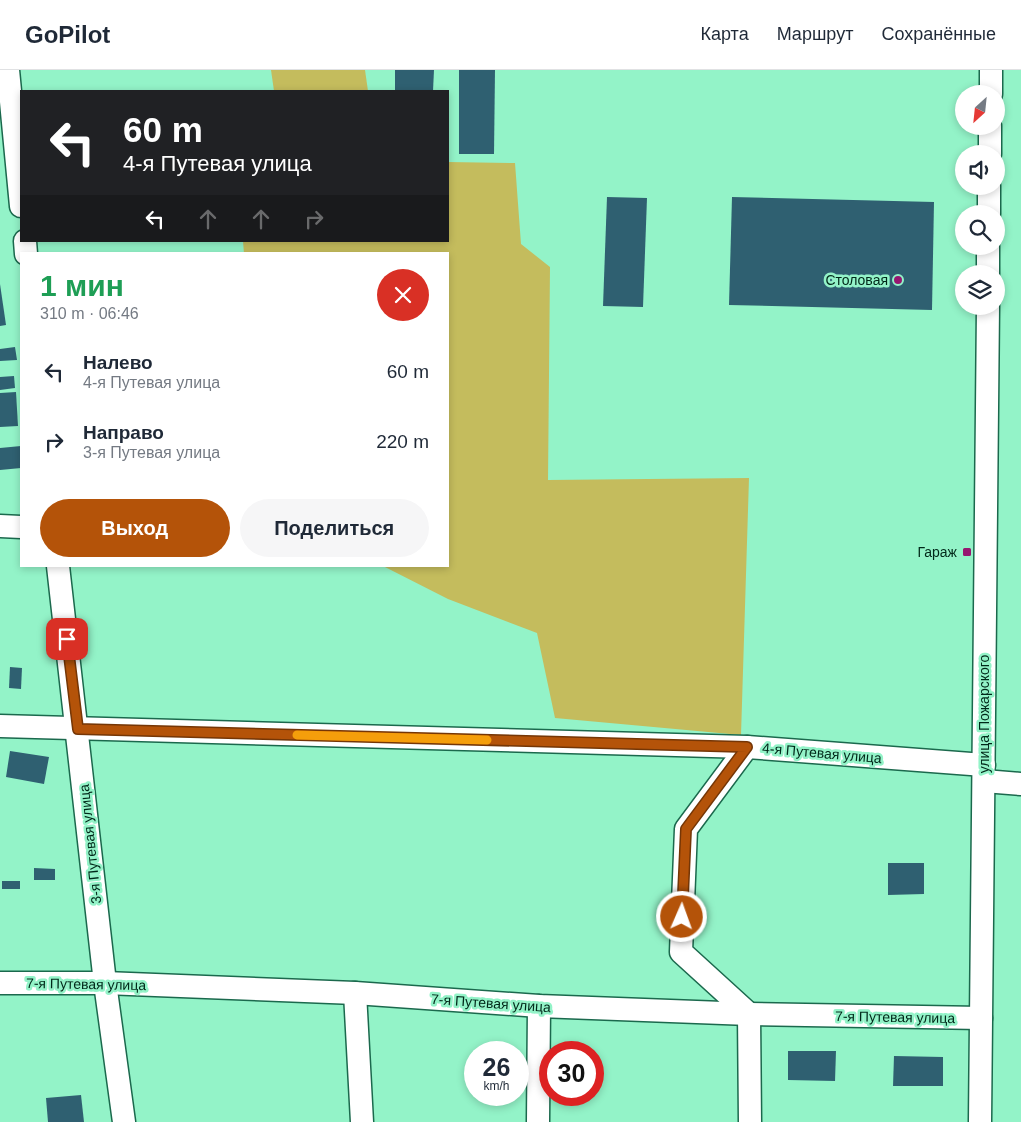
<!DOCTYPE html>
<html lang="ru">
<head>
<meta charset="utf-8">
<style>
	body { margin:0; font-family:Helvetica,sans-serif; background:#f6f6f7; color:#1f2937; height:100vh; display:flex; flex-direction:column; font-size:19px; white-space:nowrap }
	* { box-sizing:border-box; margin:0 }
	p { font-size:16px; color:#747a83 }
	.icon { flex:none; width:28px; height:28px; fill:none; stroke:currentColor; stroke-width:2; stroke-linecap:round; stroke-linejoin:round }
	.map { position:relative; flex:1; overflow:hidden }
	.panel { position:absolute; left:20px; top:182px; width:429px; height:315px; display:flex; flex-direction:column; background:#fff; border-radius:0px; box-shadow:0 2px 8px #0003 }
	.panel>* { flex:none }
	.hud { position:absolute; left:20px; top:20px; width:429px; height:152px; border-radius:0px; box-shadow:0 2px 8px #0003; background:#202124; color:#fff; overflow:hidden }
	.needle { width:32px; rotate:207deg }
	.buttons { position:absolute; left:955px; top:15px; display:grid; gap:10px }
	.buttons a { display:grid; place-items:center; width:50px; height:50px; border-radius:50%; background:#fff; box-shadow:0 2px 8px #0003; font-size:25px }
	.speed { position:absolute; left:464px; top:971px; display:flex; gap:10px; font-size:25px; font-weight:700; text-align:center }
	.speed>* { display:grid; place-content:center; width:65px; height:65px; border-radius:50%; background:#fff; box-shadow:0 2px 8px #0003; line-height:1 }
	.speed small { font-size:12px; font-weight:400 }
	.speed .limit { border:8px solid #d22; background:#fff; color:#111 }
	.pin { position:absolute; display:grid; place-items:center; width:42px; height:42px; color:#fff; margin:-21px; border-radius:10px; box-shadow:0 2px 8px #0006 }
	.me { position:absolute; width:55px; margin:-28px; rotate:2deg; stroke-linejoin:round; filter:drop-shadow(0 0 4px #0008) }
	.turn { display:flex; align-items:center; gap:18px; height:105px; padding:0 20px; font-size:22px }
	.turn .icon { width:65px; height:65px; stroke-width:2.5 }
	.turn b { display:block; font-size:35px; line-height:42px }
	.lanes { display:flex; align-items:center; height:48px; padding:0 20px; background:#0003; justify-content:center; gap:25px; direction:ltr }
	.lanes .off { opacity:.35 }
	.round { display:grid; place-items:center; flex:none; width:52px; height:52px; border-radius:26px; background:#f6f6f7 }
	.head { display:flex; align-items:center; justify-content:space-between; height:85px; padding:0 20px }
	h1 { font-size:30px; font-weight:600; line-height:38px; color:#1e9e55 }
	.button { display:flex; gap:10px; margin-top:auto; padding:10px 20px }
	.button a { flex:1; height:58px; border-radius:30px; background:#b45309; color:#fff; font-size:20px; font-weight:600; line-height:58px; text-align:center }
	.button a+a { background:#f6f6f7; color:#1f2937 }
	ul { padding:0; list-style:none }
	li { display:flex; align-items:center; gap:15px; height:70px; padding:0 20px }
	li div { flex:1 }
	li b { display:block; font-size:19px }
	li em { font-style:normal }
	header { display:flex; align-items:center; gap:30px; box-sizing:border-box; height:70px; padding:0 25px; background:#fff; border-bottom:1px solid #e0e1e3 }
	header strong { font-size:24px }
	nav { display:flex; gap:28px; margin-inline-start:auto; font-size:18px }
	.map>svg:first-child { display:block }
</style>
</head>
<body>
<header>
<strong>GoPilot</strong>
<nav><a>Карта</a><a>Маршрут</a><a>Сохранённые</a></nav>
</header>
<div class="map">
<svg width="1021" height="1052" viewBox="0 0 1021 1052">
	<rect width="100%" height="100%" fill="#93f3c8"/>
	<g fill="#c4bc5d">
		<path d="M271,0H365L368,21H274Z"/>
		<path d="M448,92L515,93L521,174L550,197L548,410L749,408L741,665L555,648L537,563L448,529L383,496H448V184H244L243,171H448Z"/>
	</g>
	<g fill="#2f6071">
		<path d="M395,0H434L433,21H395Z"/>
		<path d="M459,0H495L494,84H459Z"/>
		<path d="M607,127L647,128L643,237L603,236Z"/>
		<path d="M732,127L934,132L932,240L729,235Z"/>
		<path d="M0,214L6,255L0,256Z"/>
		<path d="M15,277L17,290L0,291V279Z"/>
		<path d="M14,306L15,318L0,320V307Z"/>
		<path d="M16,322L18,356L0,357V323Z"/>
		<path d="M21,376V398L0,400V378Z"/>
		<path d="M10,597L22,598L21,619L9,618Z"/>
		<path d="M10,681L49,687L44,714L6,707Z"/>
		<path d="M888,793H924V824L888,825Z"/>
		<path d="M34,798L55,799V810H34Z"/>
		<rect x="2" y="811" width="18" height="8"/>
		<path d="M788,981H836L835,1011L788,1010Z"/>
		<path d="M894,986L943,987V1016H893Z"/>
		<path d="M81,1025L84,1052H48L46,1028Z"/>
	</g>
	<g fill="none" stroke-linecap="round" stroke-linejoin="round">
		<defs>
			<g id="minor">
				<path d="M8,0L21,136"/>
				<path d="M991,24V0"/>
				<path d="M990,84V56"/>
				<path d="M989,144V116"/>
				<path d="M25,171L26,184"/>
				<path d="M988,204V176"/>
				<path d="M0,456L21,457"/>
				<path d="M58,496L105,913L124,1052"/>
				<path d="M0,656L747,677L984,695"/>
				<path d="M747,677L686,759L681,882L749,944L750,1052"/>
				<path d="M984,711L1021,714"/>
				<path d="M0,913H105L355,923L539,936L749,944L981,948"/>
				<path d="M355,923L362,1052"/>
				<path d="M538,1052L539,936"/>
				<path d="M980,1052L988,236"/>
			</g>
		</defs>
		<use href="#minor" stroke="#1b694d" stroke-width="25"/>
		<use href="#minor" stroke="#fff" stroke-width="22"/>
	</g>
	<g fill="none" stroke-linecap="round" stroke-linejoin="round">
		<defs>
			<path id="route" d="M67,569L78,659L747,677L686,759L682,847"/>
		</defs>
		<use href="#route" stroke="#753606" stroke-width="12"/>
		<use href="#route" stroke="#b45309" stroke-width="9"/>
		<path stroke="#f59e0b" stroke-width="9" d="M297,665L487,670"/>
	</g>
	<g fill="#961770" stroke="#93f3c8" stroke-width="2">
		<circle cx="898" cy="210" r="5"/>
		<rect x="962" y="477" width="10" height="10" rx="2.5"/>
	</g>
	<g text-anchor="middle" stroke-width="5" stroke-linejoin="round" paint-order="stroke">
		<g font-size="14" fill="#002819" stroke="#93f3c8" text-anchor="end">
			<text x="888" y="215">Столовая</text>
			<text x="957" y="487">Гараж</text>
		</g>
		<g font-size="14" fill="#002819" stroke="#93f3c8">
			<text transform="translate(984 644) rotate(-90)" y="5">улица Пожарского</text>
			<text transform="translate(822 683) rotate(5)" y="5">4-я Путевая улица</text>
			<text transform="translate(90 774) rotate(-96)" y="5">3-я Путевая улица</text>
			<text transform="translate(86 914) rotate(1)" y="5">7-я Путевая улица</text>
			<text transform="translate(491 933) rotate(4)" y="5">7-я Путевая улица</text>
			<text transform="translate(895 947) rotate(1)" y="5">7-я Путевая улица</text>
		</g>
	</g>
</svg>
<div class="buttons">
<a><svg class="needle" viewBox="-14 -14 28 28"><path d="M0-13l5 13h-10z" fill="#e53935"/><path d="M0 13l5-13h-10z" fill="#747a83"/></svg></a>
<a><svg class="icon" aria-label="sound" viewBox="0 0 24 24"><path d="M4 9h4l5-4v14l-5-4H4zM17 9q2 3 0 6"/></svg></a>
<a><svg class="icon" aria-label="search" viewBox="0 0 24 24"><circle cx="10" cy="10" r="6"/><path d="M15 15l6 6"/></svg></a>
<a><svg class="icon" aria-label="layers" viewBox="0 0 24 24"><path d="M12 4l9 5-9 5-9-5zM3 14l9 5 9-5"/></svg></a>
</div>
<div class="speed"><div>26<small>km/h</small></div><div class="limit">30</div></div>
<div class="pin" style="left:67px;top:569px;background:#d93025"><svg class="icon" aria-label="arrive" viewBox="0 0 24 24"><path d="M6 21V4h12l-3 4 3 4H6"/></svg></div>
<svg class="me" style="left:682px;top:847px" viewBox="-20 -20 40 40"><circle r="17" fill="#b45309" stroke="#fff" stroke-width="3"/><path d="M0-11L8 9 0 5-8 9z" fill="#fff"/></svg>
<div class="hud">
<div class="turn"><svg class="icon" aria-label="left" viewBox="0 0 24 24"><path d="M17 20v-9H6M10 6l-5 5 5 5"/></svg><div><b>60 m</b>4-я Путевая улица</div></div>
<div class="lanes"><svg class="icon" aria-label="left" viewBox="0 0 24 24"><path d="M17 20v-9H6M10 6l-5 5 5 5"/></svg><svg class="icon off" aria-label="ahead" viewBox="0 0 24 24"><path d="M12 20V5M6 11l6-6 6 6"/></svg><svg class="icon off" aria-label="ahead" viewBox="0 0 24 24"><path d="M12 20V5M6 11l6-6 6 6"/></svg><svg class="icon off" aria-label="right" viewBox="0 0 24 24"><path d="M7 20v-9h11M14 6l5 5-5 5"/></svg></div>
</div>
<section class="panel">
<div class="head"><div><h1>1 мин</h1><p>310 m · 06:46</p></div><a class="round" style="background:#d93025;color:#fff"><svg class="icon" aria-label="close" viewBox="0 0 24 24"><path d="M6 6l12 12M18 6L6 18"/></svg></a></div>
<ul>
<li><svg class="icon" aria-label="left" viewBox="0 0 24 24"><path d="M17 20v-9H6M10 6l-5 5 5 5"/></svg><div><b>Налево</b><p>4-я Путевая улица</p></div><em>60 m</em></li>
<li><svg class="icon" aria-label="right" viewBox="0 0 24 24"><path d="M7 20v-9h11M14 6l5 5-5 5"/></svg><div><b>Направо</b><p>3-я Путевая улица</p></div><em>220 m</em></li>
</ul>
<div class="button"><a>Выход</a><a>Поделиться</a></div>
</section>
</div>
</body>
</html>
